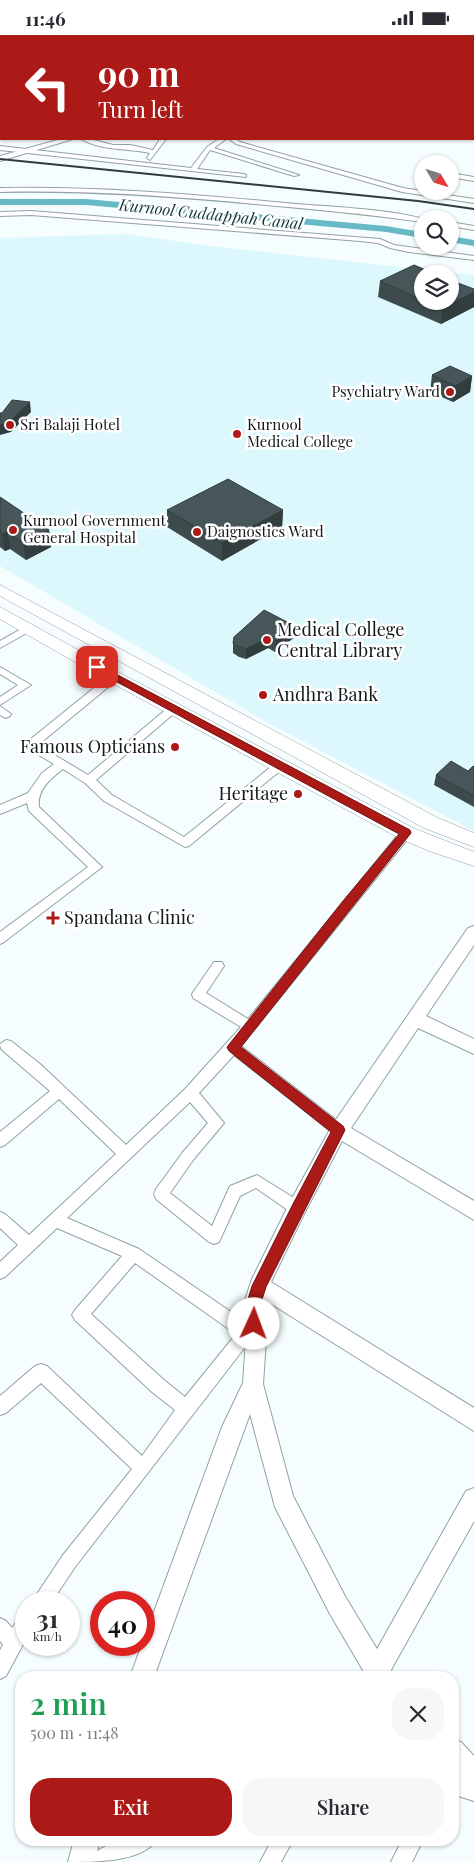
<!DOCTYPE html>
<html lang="en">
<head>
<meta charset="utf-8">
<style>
	body { margin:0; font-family:"Playfair Display",serif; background:#f7f7f7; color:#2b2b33; height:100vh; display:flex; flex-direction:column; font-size:19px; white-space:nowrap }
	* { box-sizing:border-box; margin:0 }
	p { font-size:16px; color:#7c7c81 }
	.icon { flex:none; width:28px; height:28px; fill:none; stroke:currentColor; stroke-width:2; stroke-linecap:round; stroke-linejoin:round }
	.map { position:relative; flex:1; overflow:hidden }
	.drawer { position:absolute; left:15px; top:1636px; width:444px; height:175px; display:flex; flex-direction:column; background:#fff; border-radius:20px; box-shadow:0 1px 4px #0004 }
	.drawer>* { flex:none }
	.guide { position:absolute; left:0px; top:0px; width:475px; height:105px; box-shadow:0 1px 4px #0004; background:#ac1a17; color:#fff; overflow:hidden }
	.needle { width:32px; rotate:128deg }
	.fabs { position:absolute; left:414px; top:120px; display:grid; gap:10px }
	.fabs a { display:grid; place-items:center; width:45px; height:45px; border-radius:50%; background:#fff; box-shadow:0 1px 4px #0004; font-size:25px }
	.speed { position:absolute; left:15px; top:1556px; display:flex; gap:10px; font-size:25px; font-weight:700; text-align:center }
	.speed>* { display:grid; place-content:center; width:65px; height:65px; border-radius:50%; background:#fff; box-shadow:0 1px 4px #0004; line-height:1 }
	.speed small { font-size:12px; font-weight:400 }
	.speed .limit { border:8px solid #d22; background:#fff; color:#111 }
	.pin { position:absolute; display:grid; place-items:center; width:42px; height:42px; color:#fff; margin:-21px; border-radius:10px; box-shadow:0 2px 8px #0006 }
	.me { position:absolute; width:55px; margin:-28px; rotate:2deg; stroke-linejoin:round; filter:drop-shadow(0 0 4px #0008) }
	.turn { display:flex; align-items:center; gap:18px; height:105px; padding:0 15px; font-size:22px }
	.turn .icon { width:65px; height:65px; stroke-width:2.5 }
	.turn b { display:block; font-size:35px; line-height:42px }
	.round { display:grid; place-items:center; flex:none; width:52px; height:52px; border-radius:20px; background:#f7f7f7 }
	.head { display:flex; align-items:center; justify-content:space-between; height:85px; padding:0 15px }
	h1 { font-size:30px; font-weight:600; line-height:38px; color:#1e9e55 }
	.action { display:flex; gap:10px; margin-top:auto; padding:10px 15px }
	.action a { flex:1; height:58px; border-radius:20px; background:#ac1a17; color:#fff; font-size:20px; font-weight:600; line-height:58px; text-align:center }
	.action a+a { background:#f7f7f7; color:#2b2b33 }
	.status { display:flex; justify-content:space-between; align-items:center; height:35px; padding:0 25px; background:#fff; direction:ltr }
	.status svg { height:14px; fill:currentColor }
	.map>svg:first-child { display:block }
</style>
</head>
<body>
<div class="status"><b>11:46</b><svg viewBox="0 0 49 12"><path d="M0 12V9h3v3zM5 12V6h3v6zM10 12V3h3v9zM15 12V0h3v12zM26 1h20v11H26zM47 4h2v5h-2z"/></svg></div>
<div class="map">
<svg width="474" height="1827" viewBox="0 0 474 1827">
	<rect width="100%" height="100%" fill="#f5fdfe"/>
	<path fill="#ddf8fd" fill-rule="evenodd" d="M127,199L210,211L474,240V796L270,689L0,531V203ZM422,239H450V266H422Z"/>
	<path fill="#67b9c5" d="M180,0H401L418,1H189Z"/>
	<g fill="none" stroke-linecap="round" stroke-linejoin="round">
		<g fill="#67b9c5" fill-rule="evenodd">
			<path d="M0,164H86L386,191L422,197V203L386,197L86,170H0Z"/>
			<path d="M450,201L474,205V211L450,207Z"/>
		</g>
		<defs>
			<g id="minor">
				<path d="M131,0H136L137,1H131Z"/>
				<path d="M0,6L1,7V11L0,10Z"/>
				<rect x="0" y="24" width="1" height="4"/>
				<rect x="0" y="41" width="1" height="4"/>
				<path d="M0,63L1,64V69L0,68Z"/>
				<rect x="0" y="77" width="1" height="4"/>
				<rect x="0" y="92" width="1" height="4"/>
				<path d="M81,104H90L113,110H130L153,115L160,104H166L150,125L147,123L150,118C128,113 101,116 81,104Z"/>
				<path d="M219,104H226L214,113L299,140L294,141L210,115L197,134L244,139L246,140V142L0,115V111L191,133L207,112Z"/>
				<path d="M229,104H236L240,107L403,153L474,164V168L402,157L236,109Z"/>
				<path d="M450,138L474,142V146L450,142Z"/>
				<path d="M0,153C95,151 190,159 285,168C328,172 383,173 424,184H422V187C367,179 311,174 255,169C170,161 85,155 0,157Z"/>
				<path d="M31,176L380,204L394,210L474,221V225L409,217L390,213L378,208L360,206L31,180L0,181V177Z"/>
				<path d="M450,187L474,191V195L450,191Z"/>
				<path d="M28,590L33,593L32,595L0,613V606Z"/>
				<path d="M0,632L31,650L0,670V662L18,650L0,639Z"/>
				<path d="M114,639L119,642L118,644L38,710L88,740L170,671H178L179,673L178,675L96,745L112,760L184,802L277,727L281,726L287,730L189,811L185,812L104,766L85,748L63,734C50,744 37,755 39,772L102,832L4,907L0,909V897L88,832L29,776L27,768L0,779V770L28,758L42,738L54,729L27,713L26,710L27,707L110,640Z"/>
				<path d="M0,671L11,679L10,681L6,683L0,680Z"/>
				<path d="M406,794L412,798L410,801L241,1011L344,1091L346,1095L344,1099L339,1101L334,1099L234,1020L199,1058L224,1088L193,1125L170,1158L212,1191L230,1151L257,1140L302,1168L304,1173L302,1178L297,1180L292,1178L256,1153L240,1161L219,1207L214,1209L209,1207L156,1164L154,1159L156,1154L183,1117L208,1088L190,1067L67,1183L139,1214L253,1292L260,1301L258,1306L252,1309L249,1307L75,1532L51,1568H31L63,1520L132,1434L41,1348L6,1378L0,1380V1361L35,1331L41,1329L47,1331L142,1421L175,1375L152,1357L75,1285L72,1280L75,1275L122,1221L57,1193L5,1242L0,1244V1227L18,1210L0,1193V1177L5,1179L29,1200L116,1119L59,1064L5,1110L0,1112V1097L50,1056L1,1014L0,1009L6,1005L11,1006L40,1029L126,1110L185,1054L241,992L193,963L192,959L214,927H222L224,931L206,958L248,984L402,795ZM135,1228L236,1299L185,1362L164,1345L91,1279Z"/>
				<path d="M26,1579V1604L6,1641L0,1644V1615L3,1610L0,1606V1583L6,1586L12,1593L20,1582Z"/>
				<path d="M272,1805H293L281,1827H260Z"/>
				<path d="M402,1805H423L412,1827H391Z"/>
			</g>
			<g id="tertiary">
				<path d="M61,104H73L0,126V121Z"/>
				<path d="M474,891V910L426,981L474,1004V1019L418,993L351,1093L474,1166V1185L342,1106L304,1179L271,1247L474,1373V1396L265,1265L262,1274L266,1304L263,1349L293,1461L346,1563L377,1614L466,1456L474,1453V1486L391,1635L394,1642H362L364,1637L330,1579L275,1472L250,1379L154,1642H130L222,1392L243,1348L246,1304L242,1274L252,1244L290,1167L333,1089L468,893Z"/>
				<path d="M452,1704L461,1707L474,1721V1766L452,1759Z"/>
				<path d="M74,1805H100L97,1816L117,1805H156C143,1827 95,1827 68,1827Z"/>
			</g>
			<g id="primary">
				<path d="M0,550L438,783L474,798V812L424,793L0,561Z"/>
				<path d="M0,572L120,638L413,793L474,817V831L429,816L399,803L108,646L0,584Z"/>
			</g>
		</defs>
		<use href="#minor" stroke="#91a2a5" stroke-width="2"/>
		<use href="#tertiary" stroke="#91a2a5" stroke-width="2"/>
		<use href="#primary" stroke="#91a2a5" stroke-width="1"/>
		<use href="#minor" fill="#fff" fill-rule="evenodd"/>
		<use href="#tertiary" fill="#fff" fill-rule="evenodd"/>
		<use href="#primary" fill="#fff" fill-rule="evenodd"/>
		<path stroke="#323a3b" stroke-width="2" d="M0,124L418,166L474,174"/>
	</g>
	<g fill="#3d4b4d">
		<path d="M422,239V266H450L474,254V272L441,289L378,262L380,246Z"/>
		<path d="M432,340L472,341L470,357L453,367L430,357Z"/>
		<path d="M0,462L49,495L51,512L26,525L10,514L5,516L0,512Z"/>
		<path d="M167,475H283L282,492L222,526L167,492Z"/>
		<path d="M295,591V602L275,617L268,613L246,624L239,622L233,618V608Z"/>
		<path d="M474,732V772L434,750L436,740L468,736Z"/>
	</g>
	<g fill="#323d3e">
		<path d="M474,257V272L441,289L443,273Z"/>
		<path d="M472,341L470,357L453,367L455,351Z"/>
		<path d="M30,367L31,377L11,397L0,400V390Z"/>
		<path d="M283,475L282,492L222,526V508Z"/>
		<path d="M49,495L51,512L26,525L23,508Z"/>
		<path d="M7,497L10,514L5,516L2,499Z"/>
		<path d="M295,591V602L275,617L276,606Z"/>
		<path d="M268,603V613L246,624V614Z"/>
	</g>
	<g fill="#475759" stroke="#323d3e">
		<path d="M414,230L436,239H422V265L380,246Z"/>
		<path d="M450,245L474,254V257L443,273L426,266H450Z"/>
		<path d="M450,331L472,341L455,351L432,340Z"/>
		<path d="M12,365L30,367L9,387L0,390V378H2Z"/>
		<path d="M228,444L283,475L222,508L167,475Z"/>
		<path d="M0,462L49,495L23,508L7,497L2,499L0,497Z"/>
		<path d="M264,575L295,591L276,606L268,603L246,614L239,612L233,608L234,602Z"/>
		<path d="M451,726L468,736L473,731L474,732V761L436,740Z"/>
	</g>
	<path fill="#ac1a17" stroke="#70110f" d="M97,629L410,795L411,798L241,1012L343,1091L345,1095L266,1252L259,1274L261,1289L259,1294L254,1296L249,1294L245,1274L252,1251L293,1169L331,1097L229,1016L227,1012L343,866L399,799L93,634V630Z"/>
	<g fill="#ac1a17" stroke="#fff" stroke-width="2">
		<circle cx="450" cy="357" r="5"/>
		<circle cx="10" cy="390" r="5"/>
		<circle cx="237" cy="399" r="5"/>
		<circle cx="13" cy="495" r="5"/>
		<circle cx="197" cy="497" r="5"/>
		<circle cx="267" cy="605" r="5"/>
		<circle cx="263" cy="660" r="5"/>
		<circle cx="175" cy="712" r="5"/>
		<circle cx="298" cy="759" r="5"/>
		<path d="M50.5 875.5h5v5h5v5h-5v5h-5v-5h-5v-5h5z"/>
	</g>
	<g text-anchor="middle" stroke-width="5" stroke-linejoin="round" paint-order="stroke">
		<g font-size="15" fill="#12191a" stroke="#fff" text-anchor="start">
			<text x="440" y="362" text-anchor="end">Psychiatry Ward</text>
			<text x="20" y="395">Sri Balaji Hotel</text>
			<text x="247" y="395">Kurnool<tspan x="247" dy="17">Medical College</tspan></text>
			<text x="23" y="491">Kurnool Government<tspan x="23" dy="17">General Hospital</tspan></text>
			<text x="207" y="502">Daignostics Ward</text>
		</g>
		<g font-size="16" font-style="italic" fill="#0f373d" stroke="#fff">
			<text transform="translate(211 179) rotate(6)" y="6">Kurnool Cuddappah Canal</text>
		</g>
		<g font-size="18" fill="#12191a" stroke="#fff" text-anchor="start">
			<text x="277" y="601">Medical College<tspan x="277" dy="21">Central Library</tspan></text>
			<text x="273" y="666">Andhra Bank</text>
			<text x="165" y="718" text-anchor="end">Famous Opticians</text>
			<text x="288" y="765" text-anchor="end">Heritage</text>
			<text x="64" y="889">Spandana Clinic</text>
		</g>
	</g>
</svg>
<div class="fabs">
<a><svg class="needle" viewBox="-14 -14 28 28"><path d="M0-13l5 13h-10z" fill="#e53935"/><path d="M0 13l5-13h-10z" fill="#7c7c81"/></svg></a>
<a><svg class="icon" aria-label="search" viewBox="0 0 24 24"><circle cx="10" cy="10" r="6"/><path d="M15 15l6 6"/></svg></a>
<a><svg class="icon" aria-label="layers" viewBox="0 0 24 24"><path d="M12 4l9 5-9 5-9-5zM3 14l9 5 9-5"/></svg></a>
</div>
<div class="speed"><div>31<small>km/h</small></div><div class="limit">40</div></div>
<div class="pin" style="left:97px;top:632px;background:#d93025"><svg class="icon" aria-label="arrive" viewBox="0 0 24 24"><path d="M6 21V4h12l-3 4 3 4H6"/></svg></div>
<svg class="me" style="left:254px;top:1289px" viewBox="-20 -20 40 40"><circle r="19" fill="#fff"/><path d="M0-13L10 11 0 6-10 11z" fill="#ac1a17"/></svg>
<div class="guide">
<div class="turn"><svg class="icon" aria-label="left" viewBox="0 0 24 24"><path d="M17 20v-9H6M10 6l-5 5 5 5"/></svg><div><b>90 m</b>Turn left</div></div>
</div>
<section class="drawer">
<div class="head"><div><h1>2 min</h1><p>500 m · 11:48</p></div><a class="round"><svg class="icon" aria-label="close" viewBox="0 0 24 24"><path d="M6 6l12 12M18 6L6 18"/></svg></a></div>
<div class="action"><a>Exit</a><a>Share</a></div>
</section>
</div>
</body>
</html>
